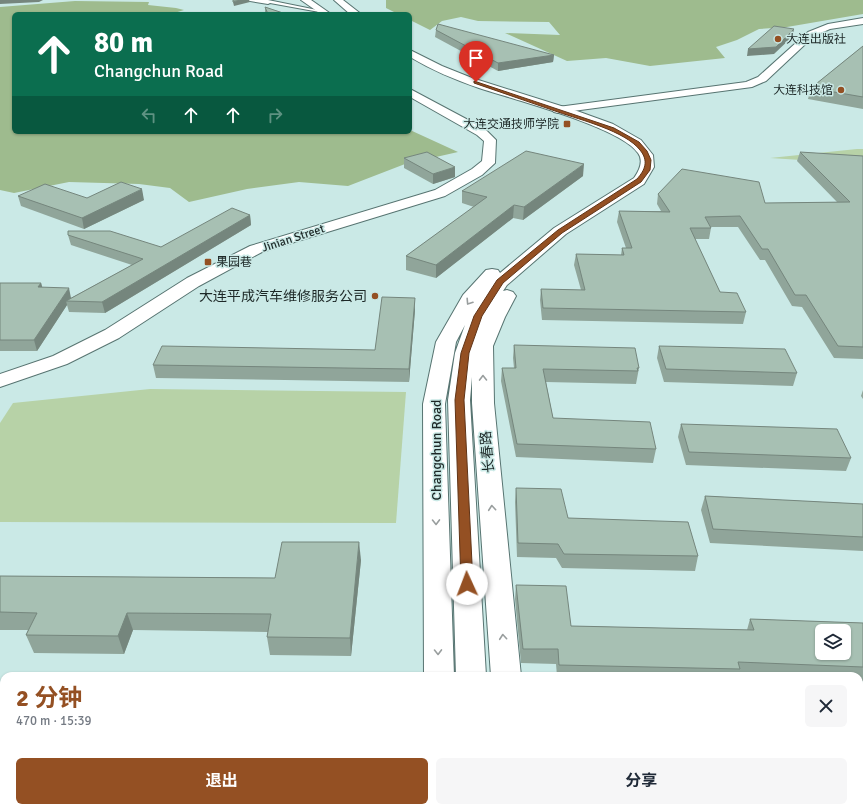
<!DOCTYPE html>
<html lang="zh">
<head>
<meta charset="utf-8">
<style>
	body { margin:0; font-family:Signika,"Noto Sans SC",sans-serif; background:#f6f6f7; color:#1f2937; height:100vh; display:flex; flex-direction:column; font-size:15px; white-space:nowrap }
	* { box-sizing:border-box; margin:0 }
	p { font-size:13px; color:#747a83 }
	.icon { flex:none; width:22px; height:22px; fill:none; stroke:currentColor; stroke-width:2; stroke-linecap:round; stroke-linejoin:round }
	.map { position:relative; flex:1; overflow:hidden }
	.drawer { position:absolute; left:0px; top:672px; width:863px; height:140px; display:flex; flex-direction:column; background:#fff; border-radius:12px 12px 0 0; box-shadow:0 1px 3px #0004 }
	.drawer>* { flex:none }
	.guide { position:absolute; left:12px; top:12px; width:400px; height:122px; border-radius:6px; box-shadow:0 1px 3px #0004; background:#0b6e4f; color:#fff; overflow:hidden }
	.fabs { position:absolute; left:815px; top:624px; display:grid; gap:8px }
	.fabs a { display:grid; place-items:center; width:36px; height:36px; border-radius:6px; background:#fff; box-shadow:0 1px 3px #0004; font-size:20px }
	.pin { position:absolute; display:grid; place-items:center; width:34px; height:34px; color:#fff; margin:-41px -17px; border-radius:50% 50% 50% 0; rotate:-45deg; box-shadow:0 0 4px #0007 }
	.pin .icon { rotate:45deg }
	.me { position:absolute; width:44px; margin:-22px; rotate:358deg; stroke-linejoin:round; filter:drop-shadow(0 0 3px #0008) }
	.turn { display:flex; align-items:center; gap:14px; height:84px; padding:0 16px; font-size:18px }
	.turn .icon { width:52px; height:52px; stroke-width:2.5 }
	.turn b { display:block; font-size:28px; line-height:34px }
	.lanes { display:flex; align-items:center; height:38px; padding:0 16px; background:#0003; justify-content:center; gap:20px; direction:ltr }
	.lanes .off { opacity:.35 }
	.round { display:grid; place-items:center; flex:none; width:42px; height:42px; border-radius:6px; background:#f6f6f7 }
	.headline { display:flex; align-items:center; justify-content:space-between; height:68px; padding:0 16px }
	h1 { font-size:24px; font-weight:700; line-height:30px; color:#945023 }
	.action { display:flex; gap:8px; margin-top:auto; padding:8px 16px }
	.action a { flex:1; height:46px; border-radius:6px; background:#945023; color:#fff; font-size:16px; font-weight:700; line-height:46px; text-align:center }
	.action a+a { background:#f6f6f7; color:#1f2937 }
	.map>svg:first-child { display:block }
</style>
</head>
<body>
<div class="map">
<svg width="863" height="812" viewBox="0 0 863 812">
	<rect width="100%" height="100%" fill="#cae9e6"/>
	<g fill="#b7d2a7">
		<path d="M857,149H863V164L770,158Z"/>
		<path d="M150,389L406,392L396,523L0,522V423L13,403Z"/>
	</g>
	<g fill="#9ebb8e">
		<path d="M386,0H863V14L787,27L759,29L737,40L716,47L725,58L650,66L606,58L567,61L505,33L560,35L549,22L478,21L461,17L442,21L430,30L410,20V14H398L386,8Z"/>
		<path d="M75,1L149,2L148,5L176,8L184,10L171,14H14V132H410V130L458,152L405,164L348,186L299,182L247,189L189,202L170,188L139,184L69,182L14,193L0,190V7Z"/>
	</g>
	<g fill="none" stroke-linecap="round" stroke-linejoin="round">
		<defs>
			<path id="lane" d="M244,0H268L327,12L325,13L270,3L268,4Z"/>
			<g id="street">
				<path d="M301,0H311L331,14H321Z"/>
				<path d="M863,18V24L830,29L814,36L766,81L752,87L558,113L554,112L552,110L554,108L558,107L746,82L758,77L808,32L828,24Z"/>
				<path d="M410,89L485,129L496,140L495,163L482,175L445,196L262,252L199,286L119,338L67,364L0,387V374L53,356L105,330L187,278L250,246L435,190L472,169L482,161L484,141L477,135L410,97Z"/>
			</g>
			<g id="primary">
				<path d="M334,0H343L361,14H350Z"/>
				<path d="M410,50L442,66L472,78L577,111L613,124L641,140L653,155L654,167L644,184L566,234L507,285L503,291L507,290L513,292L516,296L505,317L493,346L494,403L521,676H491L472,403V377L470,400L486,676H456L448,400L455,353L465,325L456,342L445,404L454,676H424L423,404L436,342L463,295L486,270L492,269L498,270L500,273L554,228L634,178C639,171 644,161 638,153C621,127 512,99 479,88C455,80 432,70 410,57Z"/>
				<rect x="0" y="740" width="4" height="30"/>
				<rect x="859" y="740" width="4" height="30"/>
				<path d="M859,785H863V812H846L844,808H859Z"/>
				<path d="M0,787H4V808H20L18,812H0Z"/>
				<rect x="423" y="808" width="36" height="4"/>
				<rect x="459" y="808" width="36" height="4"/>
				<path d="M498,808H534L535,812H499Z"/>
			</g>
		</defs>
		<use href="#lane" stroke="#577471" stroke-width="2"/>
		<use href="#street" stroke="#577471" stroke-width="2"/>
		<use href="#primary" stroke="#577471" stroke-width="2"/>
		<use href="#lane" fill="#fff" fill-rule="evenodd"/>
		<use href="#street" fill="#fff" fill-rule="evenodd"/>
		<use href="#primary" fill="#fff" fill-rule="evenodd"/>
	</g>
	<g fill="#90a59a">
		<path d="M265,7L286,14H265Z"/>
		<path d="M436,30L554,55L553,62L498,71L435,37Z"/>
		<path d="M863,46V109L808,99L811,88Z"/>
		<path d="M800,152L863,156V359L834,358L802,307L792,306L765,260H760L738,227H711V228L709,239H695L720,292L746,312L743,324L542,320L540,300L541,289L581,290L574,265L576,254L621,255L622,248H626L617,222L619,211H661L657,204L658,194L765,203L837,202L797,161Z"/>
		<path d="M404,158L455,177L433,184L404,168Z"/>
		<path d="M583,176L523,220L513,218L436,278L406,270V256L474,207L462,203V191Z"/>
		<path d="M18,196L144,200L84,229L21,206Z"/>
		<path d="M250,215L251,225L105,313L69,312L67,305L37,351H0V283H41L42,287L71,298L132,265L71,245L68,235L161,247Z"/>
		<path d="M415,310L409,382L156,378L153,365L375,350Z"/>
		<path d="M514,345L639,368L636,384L546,382L553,418L656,449L653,463L516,457L501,381L502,368H514L513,358Z"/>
		<path d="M659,346L797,373L793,386L664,382L657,358Z"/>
		<path d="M863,390V399L861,396Z"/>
		<path d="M681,424L851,458L846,471L686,465L678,437Z"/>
		<path d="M516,488L568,518L698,556L695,571L562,568L556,558L517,557L515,502Z"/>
		<path d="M705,496L863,504V551L710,543L701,510Z"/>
		<path d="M361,560L351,656L270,655L267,637L268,632L133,630L124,654L34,653L26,635L28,630H0V576L275,578Z"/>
		<path d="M516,585L571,626L747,630L750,619L863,623V681H859V676H557L556,664L521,663L515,599Z"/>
	</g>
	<g fill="#75867d">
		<path d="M0,0H43L39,2L0,4Z"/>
		<path d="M240,0H249L250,2L234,6L233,2Z"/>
		<path d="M794,29L793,36L774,54L747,56L748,49Z"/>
		<path d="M554,55L553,62L498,71V63Z"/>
		<path d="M584,164L583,176L523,220L524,207Z"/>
		<path d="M455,167V177L433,184V174Z"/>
		<path d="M142,189L144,200L84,229L82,218Z"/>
		<path d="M514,205L513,218L436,278V265Z"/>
		<path d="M250,215L251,225L105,313L102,302Z"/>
		<path d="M41,283L44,293L38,287Z"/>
		<path d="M69,288L71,298L66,301L67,305L37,351L34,340Z"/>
		<path d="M415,298V310L409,382V369Z"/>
		<path d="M359,542L361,560L351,656L350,638Z"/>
		<path d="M127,613L133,630L124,654L118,636Z"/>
	</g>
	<g fill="#a7c0b3" stroke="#75867d" fill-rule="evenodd">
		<path d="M233,0H240L233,2Z"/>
		<path d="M265,7L286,14H268Z"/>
		<path d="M438,24L554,55L498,63L436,30Z"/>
		<path d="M774,26L794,29L776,47L748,49Z"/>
		<path d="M863,46V97L811,88Z"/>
		<path d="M526,151L584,164L524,207L514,205L436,265L406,256L487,197L462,191Z"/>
		<path d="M427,152L455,167L433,174L404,158Z"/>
		<path d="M800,152L863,156V347L838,346L806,295H795L768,249H762L740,216L705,217L711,228H690L720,292L737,293L746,312L543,308L541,289L585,290L576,254L624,255L622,248H632L619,211L670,212L658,194L682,169L759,182L765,203L850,202Z"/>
		<path d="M121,182L142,189L82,218L18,196L45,184L87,198Z"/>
		<path d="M232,208L250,215L102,302L66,301L143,259L68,235V231H110L161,247Z"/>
		<path d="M0,283H41L38,287L69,288L34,340H0Z"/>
		<path d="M382,297L415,298L409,369L153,365L162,346L375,350Z"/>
		<path d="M514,345L635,348L639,368H637L638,371L543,369L553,418L650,422L656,449L517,444L502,368H516Z"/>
		<path d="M659,346L785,349L797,373L666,369Z"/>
		<path d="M681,424L837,429L851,458L689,452Z"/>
		<path d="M516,488L561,489L568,518L688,522L698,556L564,554L558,544L518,543Z"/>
		<path d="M705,496L863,504V537L713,529Z"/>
		<path d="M282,542H359L350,638L267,637L271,614L127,613L118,636L26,635L37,613L0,612V576L275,578Z"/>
		<path d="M516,585L566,586L571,626L754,630L750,619L863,623V667L738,662L740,669L559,665L558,649H523ZM822,631H844V653H822Z"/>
	</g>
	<defs><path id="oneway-chevron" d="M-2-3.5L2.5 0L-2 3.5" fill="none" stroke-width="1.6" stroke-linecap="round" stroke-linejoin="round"/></defs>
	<g stroke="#999e9e">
		<use href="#oneway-chevron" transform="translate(469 302) rotate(123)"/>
		<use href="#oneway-chevron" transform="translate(483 378) rotate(-91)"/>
		<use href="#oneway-chevron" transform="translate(492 508) rotate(-95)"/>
		<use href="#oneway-chevron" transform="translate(436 522) rotate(89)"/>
		<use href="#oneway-chevron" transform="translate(503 637) rotate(-95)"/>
		<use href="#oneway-chevron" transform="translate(438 652) rotate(89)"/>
	</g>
	<path fill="#945023" stroke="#603417" d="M474,81L614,128L639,142L647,151L651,160L650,170L641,182L562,233L503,283L482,316L469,353L464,400L473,584L471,587L467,589L463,587L461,584L455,400L461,353L474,316L497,280L558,230L637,179C645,170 649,161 640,150C625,131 581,120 558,112C530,102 502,93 474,83Z"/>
	<g fill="#945023" stroke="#cae9e6" stroke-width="1.5">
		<circle cx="778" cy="39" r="4"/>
		<circle cx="841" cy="90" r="4"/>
		<rect x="563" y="120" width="8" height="8" rx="2"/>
		<rect x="204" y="258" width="8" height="8" rx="2"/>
		<circle cx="375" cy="296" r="4"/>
	</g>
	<g text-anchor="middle" stroke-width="3" stroke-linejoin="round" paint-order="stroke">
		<g font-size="12" fill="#1d2827" stroke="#cae9e6" text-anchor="start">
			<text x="786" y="43">大连出版社</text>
			<text x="833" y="94" text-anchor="end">大连科技馆</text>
			<text x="559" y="128" text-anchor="end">大连交通技师学院</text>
			<text x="216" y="266">果园巷</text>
		</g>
		<g font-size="12" fill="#1d2827" stroke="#cae9e6">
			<text transform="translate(293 238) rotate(-18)" y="4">Jinian Street</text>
		</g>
		<g font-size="14" fill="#1d2827" stroke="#cae9e6" text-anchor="end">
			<text x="367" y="301">大连平成汽车维修服务公司</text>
		</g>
		<g font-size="14" fill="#1d2827" stroke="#cae9e6">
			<text transform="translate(436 450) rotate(-90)" y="5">Changchun Road</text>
			<text transform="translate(487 452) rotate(-95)" y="5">长春路</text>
		</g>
	</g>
</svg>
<div class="fabs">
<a><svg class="icon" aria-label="layers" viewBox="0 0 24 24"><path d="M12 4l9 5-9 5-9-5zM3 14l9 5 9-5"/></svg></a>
</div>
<div class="pin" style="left:476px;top:82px;background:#d93025"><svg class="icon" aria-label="arrive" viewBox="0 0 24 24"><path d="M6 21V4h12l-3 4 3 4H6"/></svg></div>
<svg class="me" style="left:467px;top:584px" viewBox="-20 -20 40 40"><circle r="19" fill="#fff"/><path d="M0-13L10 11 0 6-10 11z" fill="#945023"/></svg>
<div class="guide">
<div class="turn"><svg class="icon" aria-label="ahead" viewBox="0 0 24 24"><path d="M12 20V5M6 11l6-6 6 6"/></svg><div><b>80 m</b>Changchun Road</div></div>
<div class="lanes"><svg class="icon off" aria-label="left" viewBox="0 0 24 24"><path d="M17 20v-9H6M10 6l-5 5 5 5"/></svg><svg class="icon" aria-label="ahead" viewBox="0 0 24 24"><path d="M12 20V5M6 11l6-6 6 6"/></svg><svg class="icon" aria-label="ahead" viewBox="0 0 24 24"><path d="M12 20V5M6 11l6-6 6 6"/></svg><svg class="icon off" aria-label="right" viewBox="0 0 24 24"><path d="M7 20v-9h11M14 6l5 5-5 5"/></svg></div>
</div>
<section class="drawer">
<div class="headline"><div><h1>2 分钟</h1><p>470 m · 15:39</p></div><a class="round"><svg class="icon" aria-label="close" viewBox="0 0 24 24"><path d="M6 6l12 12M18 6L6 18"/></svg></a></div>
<div class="action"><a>退出</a><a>分享</a></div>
</section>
</div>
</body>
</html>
